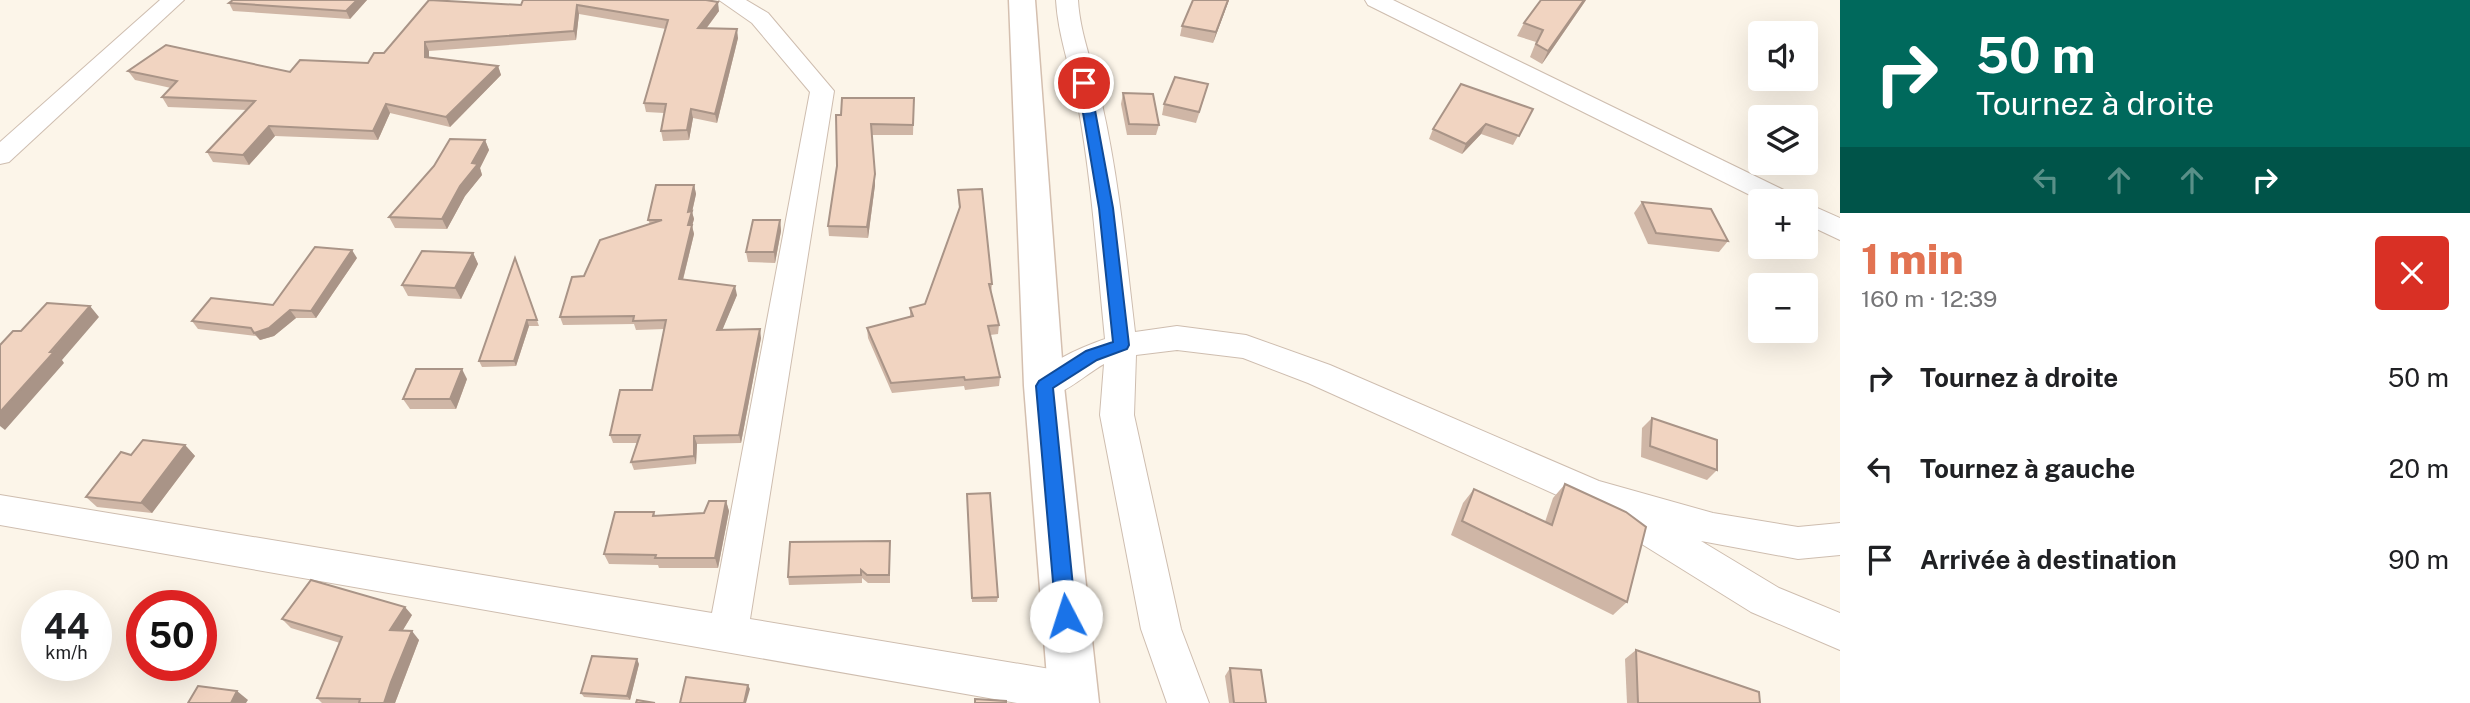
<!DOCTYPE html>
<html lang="fr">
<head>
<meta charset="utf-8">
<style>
	body { margin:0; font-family:"Public Sans",sans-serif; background:#f2f2f2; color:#202124; height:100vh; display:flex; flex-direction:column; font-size:26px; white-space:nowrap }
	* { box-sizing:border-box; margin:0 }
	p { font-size:23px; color:#757577 }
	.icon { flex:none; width:38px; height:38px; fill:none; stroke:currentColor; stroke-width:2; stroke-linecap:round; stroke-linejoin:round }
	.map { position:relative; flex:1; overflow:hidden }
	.side { display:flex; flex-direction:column; background:#fff; width:630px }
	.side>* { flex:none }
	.top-card { background:#00695c; color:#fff; overflow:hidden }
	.buttons { position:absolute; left:1748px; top:21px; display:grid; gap:14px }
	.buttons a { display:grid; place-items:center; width:70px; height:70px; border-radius:7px; background:#fff; box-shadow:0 7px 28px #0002; font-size:35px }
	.speed { position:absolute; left:21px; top:590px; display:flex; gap:14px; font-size:35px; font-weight:700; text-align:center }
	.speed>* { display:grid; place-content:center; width:91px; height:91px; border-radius:50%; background:#fff; box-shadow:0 7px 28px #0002; line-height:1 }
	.speed small { font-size:18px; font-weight:400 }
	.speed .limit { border:10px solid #d22; background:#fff; color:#111 }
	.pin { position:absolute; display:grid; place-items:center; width:60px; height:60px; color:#fff; margin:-30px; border:4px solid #fff; border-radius:50%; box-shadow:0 2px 7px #0007 }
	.me { position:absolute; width:77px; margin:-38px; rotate:355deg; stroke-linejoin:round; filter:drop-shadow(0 0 5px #0008) }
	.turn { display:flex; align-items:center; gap:24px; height:147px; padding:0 21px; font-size:32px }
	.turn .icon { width:91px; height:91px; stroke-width:2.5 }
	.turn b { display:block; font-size:49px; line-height:60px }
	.lanes { display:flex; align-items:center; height:66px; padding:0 21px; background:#0003; justify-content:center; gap:35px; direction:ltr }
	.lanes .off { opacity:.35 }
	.round { display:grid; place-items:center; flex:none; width:74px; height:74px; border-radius:7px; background:#f2f2f2 }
	.headline { display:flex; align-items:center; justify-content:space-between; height:119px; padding:0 21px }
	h1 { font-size:42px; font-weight:800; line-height:52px; color:#e27352 }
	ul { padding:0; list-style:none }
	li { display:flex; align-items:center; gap:21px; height:91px; padding:0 21px }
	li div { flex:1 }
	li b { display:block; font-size:26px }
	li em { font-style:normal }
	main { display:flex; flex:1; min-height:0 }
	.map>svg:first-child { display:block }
</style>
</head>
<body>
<main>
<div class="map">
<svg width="1840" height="703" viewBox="0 0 1840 703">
	<rect width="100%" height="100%" fill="#fcf5e9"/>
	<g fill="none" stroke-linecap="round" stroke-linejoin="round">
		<defs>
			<g id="minor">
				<path d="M160,0H184L9,162L0,164V142Z"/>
				<path d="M719,0H746L768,13L834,91L750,619L1074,673L1088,679L1094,693L1090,703H1017L0,525V495L712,613L810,92L752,23Z"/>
				<path d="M1056,0H1078C1080,36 1095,69 1102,104C1119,179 1126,256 1135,332L1177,326L1246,335L1330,365L1599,481L1713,513L1798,527L1840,523V555L1798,559L1701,541L1779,588L1840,613V650L1751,612L1616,528L1612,515L1579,505L1308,383L1243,358L1177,350L1136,355L1134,415L1181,629L1209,703H1167L1141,629L1100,415L1104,364C1082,376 1058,403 1033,395L1028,386C1039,365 1082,347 1105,339C1097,261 1092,182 1078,105C1071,70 1058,36 1056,0Z"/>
				<path d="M1365,0H1393L1794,195L1798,201H1762L1368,5Z"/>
				<path d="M1806,203L1840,218V240L1806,224Z"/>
			</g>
			<path id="secondary" d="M1009,0H1035L1064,386L1099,703H1049L1024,386Z"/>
		</defs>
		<use href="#minor" stroke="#cebdaf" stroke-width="2"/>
		<use href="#secondary" stroke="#d4bfaf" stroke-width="3"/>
		<use href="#minor" fill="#fff" fill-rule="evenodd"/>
		<use href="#secondary" fill="#fff" fill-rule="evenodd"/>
	</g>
	<g fill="#cfb6a6">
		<path d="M233,0H367L350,19L233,11L229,3Z"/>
		<path d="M523,0L719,11L706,29L738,38L717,123L693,118L689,140L663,141L661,131L664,113L646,112L644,103L666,29L579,14L576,40L429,51V57L498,66L501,75L450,127L390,113L378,140L275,136L249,165L213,162L207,152L247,110L168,107L162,97L171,88L135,80L128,71L290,72L368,63L384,53L521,5Z"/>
		<path d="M1193,0H1229L1213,43L1180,36L1182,26Z"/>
		<path d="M1586,0L1542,64L1530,57L1536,42L1517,36L1524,23Z"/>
		<path d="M1123,93L1159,125L1156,135H1127L1121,104Z"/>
		<path d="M1205,95L1196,123L1162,115L1164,104Z"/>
		<path d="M914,98L913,135H872L875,185L868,238L829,236L828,226L837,166L841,115Z"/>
		<path d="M1533,109L1513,145L1481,134L1462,154L1429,139L1433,129Z"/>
		<path d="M485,140L489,150L480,168L482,175L465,196L447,229L395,228L389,217Z"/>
		<path d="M694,185L696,194L692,212L694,219L692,226L694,234L683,280L737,295L722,330L761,338L741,443L697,444L696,464L634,470L631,462L637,443H613L610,435L652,390L665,329L636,330L634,324L563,325L560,317L584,276L650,224L648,220Z"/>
		<path d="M958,190L992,284L991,293L999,325L998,334L990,335L1000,377L999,386L965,390L964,386L892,393L868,338L867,328L910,317V308L925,304L959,210Z"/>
		<path d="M1642,202L1728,241L1719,252L1648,244L1634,213Z"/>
		<path d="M780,220L781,231L775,263L748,262L746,252Z"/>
		<path d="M473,253L478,264L461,299L408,296L402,285Z"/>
		<path d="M357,258L316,318H296L274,336L260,340L256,336L198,329L192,321L273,305Z"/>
		<path d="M515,258L539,326H529L516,366L482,367L479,361Z"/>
		<path d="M467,379L456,409H410L403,399Z"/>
		<path d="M1652,418L1717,470L1707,480L1641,457L1642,428Z"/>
		<path d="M185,445L195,456L152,513L97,507L86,497L131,455Z"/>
		<path d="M1565,484L1627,602L1613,615L1451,535L1463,503L1474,489L1545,522L1553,498Z"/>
		<path d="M967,494L998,597L997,602H972Z"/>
		<path d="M726,501L729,511L718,568H659L658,565L609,564L604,554L654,512L655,516L704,513Z"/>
		<path d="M890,541V583H868L862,578V583L789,585L788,577Z"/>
		<path d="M412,615L403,630L419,640L395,703H322L317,698L340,643L291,628L282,619Z"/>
		<path d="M1636,650L1760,703H1627L1625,659Z"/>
		<path d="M639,664L630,700L584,697L581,693Z"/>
		<path d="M1230,668L1266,703H1229L1225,676Z"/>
	</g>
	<g fill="#a99487">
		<path d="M357,0H367L350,19L346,11Z"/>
		<path d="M1228,0H1229L1213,43L1216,32Z"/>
		<path d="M1584,0H1586L1542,64L1548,51Z"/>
		<path d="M718,2L719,11L699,38L698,28Z"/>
		<path d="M577,5L579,14L576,40L574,31Z"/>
		<path d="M737,29L738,38L717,123L715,114Z"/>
		<path d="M425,42L429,51V66L425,57Z"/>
		<path d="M498,66L501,75L450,127L446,117Z"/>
		<path d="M386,104L390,113L378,140L373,131Z"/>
		<path d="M691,109L693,118L689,140L687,130Z"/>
		<path d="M1486,124L1481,134L1462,154L1466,144Z"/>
		<path d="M269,126L275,136L249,165L243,155Z"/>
		<path d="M485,140L489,150L480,168L482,175L465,196L447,229L442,219Z"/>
		<path d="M875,174V185L868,238L867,227Z"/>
		<path d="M694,185L696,194L692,212L694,219L692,226L694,234L681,287L679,279L688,225V212Z"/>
		<path d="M780,220L781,231L775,263L774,252Z"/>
		<path d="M352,250L357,258L316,318L311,311Z"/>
		<path d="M473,253L478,264L461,299L455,288Z"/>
		<path d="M735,286L737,295L719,338L717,330Z"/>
		<path d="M90,306L99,317L62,360L64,363L5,430L0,426V412Z"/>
		<path d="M290,310L296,318L274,336L260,340L254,333Z"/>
		<path d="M527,320L529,326L516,366L514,361Z"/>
		<path d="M760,329L761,338L741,443L739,435Z"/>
		<path d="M462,369L467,379L456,409L450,399Z"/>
		<path d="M694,436L697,444L696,464L694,456Z"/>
		<path d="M185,445L195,456L152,513L141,503Z"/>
		<path d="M726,501L729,511L718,568L715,558Z"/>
		<path d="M405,607L412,615L398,638L390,630Z"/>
		<path d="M412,631L419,640L395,703H384L391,682Z"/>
		<path d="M637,659L639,664L630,700L627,696Z"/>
		<path d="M748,685L750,689L746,703H744Z"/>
		<path d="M237,691L248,700L246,703H231Z"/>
	</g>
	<g fill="#f1d4c1" stroke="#a99487" stroke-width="2">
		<path d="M233,0H357L346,11L229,3Z"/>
		<path d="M429,0L521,5L523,0H706L718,2L698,28L737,29L715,114L691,109L687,130L661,131L666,104L644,103L668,20L577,5L574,31L425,42V57L498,66L446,117L386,104L373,131L269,126L243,155L207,152L255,101L162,97L177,81L128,71L166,45L290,72L300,60L368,63L374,53H384Z"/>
		<path d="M1193,0H1228L1216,32L1182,26Z"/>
		<path d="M1541,0H1584L1548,51L1536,44L1543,30L1524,23Z"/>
		<path d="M1175,77L1208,84L1199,112L1164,104Z"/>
		<path d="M1461,84L1533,109L1519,136L1486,124L1466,144L1433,129Z"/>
		<path d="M1123,93L1153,94L1159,125L1129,124Z"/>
		<path d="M842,98H914L913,125L871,124L875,174L867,227L828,226L837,166L836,115H841Z"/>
		<path d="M450,139L485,140L472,163L478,164L460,186L442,219L389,217L434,166Z"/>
		<path d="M656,185H694L688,212L692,211L688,225H692L679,279L735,286L717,330L760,329L739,435L694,436V456L631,462L640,435H610L620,390H652L666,320L633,321L634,316L560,317L572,277L584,276L600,240L662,220H648Z"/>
		<path d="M982,189L992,284H989L999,325L988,326L1000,377L965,380L964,377L891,383L867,328L913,316L910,308L925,304L960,207L958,190Z"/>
		<path d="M1642,202L1711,209L1728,241L1656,233Z"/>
		<path d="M753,220H780L774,252H746Z"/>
		<path d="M315,247L352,250L311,311L290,310L269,328L254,333L251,328L192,321L211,298L273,305Z"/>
		<path d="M422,251L473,253L455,288L402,285Z"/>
		<path d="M515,258L537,320H527L514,361H479Z"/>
		<path d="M47,303L90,306L50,352H54L0,412V345L13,331H21Z"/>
		<path d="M416,369H462L450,399H403Z"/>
		<path d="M1652,418L1717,440V470L1650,446Z"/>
		<path d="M143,440L185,445L141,503L86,497L121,452L131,455Z"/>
		<path d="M1565,484L1626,512L1646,527L1627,602L1462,521L1474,489L1552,525Z"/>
		<path d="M990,493L998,597L972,598L967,494Z"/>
		<path d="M709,501H726L715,558H655L656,555L604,554L615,512H654L653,516L704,513Z"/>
		<path d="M890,541L889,575H867L861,570V575L788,577L790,542Z"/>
		<path d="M311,580L405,607L390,630L412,631L391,682L384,703H359L360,699L317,698L342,637L282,619Z"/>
		<path d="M1636,650L1759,692L1760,703H1638Z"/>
		<path d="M592,656L637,659L627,696L581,693Z"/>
		<path d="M1230,668L1261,670L1266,703H1234Z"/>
		<path d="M686,677L748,685L744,703H680Z"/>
		<path d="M198,686L237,691L231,703H188Z"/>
		<path d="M975,699L1006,701V703H975Z"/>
		<path d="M637,700L655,703H636Z"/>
	</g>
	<path fill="#1a73e8" stroke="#114b97" stroke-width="2" d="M1084,79L1090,83L1113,208L1129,345L1127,349L1097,360L1053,388L1076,616L1073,623L1066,625L1059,623L1056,616L1036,386L1039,381L1086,351L1113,342L1099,208L1078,83Z"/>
</svg>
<div class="buttons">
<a><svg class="icon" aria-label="sound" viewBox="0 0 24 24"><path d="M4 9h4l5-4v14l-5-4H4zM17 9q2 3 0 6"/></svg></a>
<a><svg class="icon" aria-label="layers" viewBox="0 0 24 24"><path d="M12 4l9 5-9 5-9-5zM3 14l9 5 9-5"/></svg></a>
<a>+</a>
<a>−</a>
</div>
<div class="speed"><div>44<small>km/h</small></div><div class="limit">50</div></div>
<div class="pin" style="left:1084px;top:83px;background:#d93025"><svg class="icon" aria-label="arrive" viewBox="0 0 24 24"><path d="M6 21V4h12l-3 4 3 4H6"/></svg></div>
<svg class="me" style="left:1066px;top:616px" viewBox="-20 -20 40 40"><circle r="19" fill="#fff"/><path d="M0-13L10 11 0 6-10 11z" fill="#1a73e8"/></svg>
</div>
<section class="side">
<div class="top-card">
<div class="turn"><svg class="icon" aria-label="right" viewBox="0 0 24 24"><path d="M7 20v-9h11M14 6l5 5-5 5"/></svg><div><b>50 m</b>Tournez à droite</div></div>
<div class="lanes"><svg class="icon off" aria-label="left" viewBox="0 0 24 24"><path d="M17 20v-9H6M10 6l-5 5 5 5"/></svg><svg class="icon off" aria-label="ahead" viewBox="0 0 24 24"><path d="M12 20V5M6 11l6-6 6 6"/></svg><svg class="icon off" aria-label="ahead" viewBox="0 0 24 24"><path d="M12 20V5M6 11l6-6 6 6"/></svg><svg class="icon" aria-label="right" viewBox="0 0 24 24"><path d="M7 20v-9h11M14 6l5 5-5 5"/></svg></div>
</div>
<div class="headline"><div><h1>1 min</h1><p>160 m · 12:39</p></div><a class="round" style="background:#d93025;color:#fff"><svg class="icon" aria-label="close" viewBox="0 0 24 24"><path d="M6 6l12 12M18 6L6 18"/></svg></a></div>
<ul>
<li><svg class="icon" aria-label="right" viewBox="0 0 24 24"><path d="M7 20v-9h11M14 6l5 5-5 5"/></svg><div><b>Tournez à droite</b></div><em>50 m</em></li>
<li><svg class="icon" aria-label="left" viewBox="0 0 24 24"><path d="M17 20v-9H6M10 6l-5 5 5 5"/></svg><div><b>Tournez à gauche</b></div><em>20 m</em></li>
<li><svg class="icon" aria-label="arrive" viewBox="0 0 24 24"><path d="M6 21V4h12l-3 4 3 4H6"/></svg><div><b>Arrivée à destination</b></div><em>90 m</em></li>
</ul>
</section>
</main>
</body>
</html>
